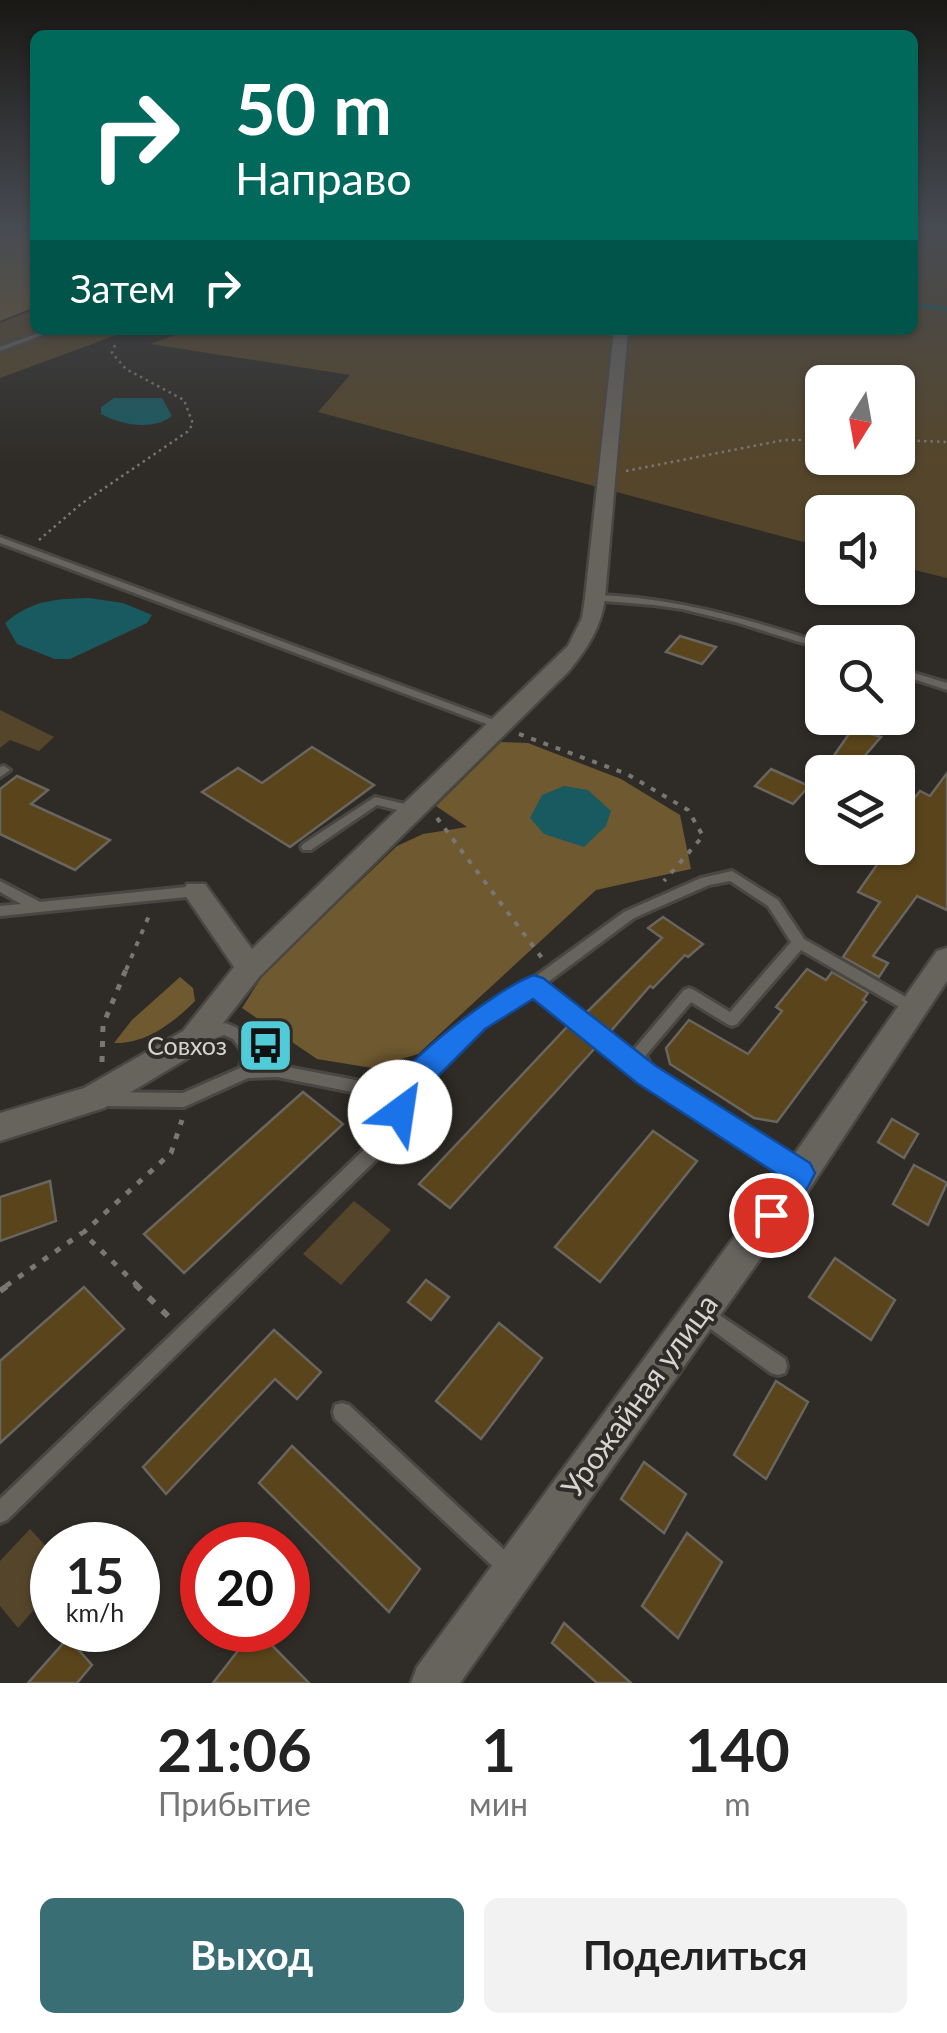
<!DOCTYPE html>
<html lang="ru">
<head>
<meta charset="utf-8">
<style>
	body { margin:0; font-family:Lato,sans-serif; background:#f2f2f2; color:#222; height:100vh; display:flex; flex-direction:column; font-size:38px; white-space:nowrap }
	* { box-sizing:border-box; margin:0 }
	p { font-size:32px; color:#767676 }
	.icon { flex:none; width:55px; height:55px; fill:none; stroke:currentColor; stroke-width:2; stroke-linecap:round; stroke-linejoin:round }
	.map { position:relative; height:1683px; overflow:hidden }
	.drawer { display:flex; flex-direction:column; background:#fff; flex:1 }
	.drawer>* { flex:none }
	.banner { position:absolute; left:30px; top:30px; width:888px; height:305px; border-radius:15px; box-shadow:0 2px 8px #0004; background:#00695c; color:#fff; overflow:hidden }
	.needle { width:65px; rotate:191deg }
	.tools { position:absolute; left:805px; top:365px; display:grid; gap:20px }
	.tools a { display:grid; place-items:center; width:110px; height:110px; border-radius:15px; background:#fff; box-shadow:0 2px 8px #0004; font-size:50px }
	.speed { position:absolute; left:30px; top:1522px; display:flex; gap:20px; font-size:50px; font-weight:700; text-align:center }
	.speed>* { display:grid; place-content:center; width:130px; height:130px; border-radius:50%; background:#fff; box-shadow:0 2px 8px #0004; line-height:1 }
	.speed small { font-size:25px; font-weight:400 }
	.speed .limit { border:15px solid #d22; background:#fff; color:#111 }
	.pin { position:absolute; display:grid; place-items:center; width:85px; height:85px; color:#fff; margin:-42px; border:5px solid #fff; border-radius:50%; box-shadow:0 2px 10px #0007 }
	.me { position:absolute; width:110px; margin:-55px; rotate:31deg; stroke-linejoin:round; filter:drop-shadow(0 0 8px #0008) }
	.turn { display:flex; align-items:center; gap:35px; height:210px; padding:0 40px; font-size:45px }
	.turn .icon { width:130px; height:130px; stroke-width:2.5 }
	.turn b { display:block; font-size:70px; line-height:85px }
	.then { display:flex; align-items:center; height:95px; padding:0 40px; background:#0003; gap:20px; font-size:38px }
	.eta { display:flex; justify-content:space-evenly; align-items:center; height:170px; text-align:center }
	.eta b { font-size:60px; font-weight:700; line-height:70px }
	.cta { display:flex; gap:20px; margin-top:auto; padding:20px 40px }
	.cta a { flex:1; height:115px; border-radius:15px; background:#386e74; color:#fff; font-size:40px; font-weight:700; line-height:115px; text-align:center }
	.cta a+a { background:#f2f2f2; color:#222 }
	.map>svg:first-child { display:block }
</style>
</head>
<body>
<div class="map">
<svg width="947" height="1683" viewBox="0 0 947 1683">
	<rect width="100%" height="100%" fill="#2f2c27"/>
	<g fill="#55462b" fill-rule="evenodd">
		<path d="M913,229L947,231V578L898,566V512H822V547L318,412L350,375L150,344L190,330H912ZM822,382H898V458H822Z"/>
		<path d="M35,309V330H130L0,378V323Z"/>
		<path d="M0,710L54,737L39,751L10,740L0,748Z"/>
		<path d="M354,1201L391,1230L341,1285L303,1254Z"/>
		<path d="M30,1529L52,1553V1589L18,1628L0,1606V1561Z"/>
	</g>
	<g fill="#6f5930">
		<path d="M0,229H35V307L0,321Z"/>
		<path d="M501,742L528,743L621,779L680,815L691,869L596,890L418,1054L372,1068L317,1059L242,1008L264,973L397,846L423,834L467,827L436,806Z"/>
		<path d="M180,977L193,988L195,1001C173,1023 146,1044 114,1043L132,1020Z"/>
	</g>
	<g fill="#195a61">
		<path d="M114,398H162L172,416C153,431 121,425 101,414V407Z"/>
		<path d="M89,598L123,603L152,615L147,623L70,659H55L17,644L5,623C32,600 55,599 89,598Z"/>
		<path d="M564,786L588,790L611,811L606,826L584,847L544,834L530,818L542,795Z"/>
	</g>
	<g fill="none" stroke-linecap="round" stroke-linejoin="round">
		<path stroke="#195a61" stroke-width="4" d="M912,304L947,309"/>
	</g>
	<g fill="#5a441b" stroke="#696660" stroke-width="2.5">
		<path d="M680,636L716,647L702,664L666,652Z"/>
		<path d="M860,718L880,723L871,734L881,737L856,766L833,757Z"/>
		<path d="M312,747L374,785L290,847L202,792L238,768L262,783Z"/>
		<path d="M771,769L809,786L793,804L755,786Z"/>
		<path d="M947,773V910L917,896L873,956L888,963L879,977L843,957L880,902L858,892L883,856L898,863V819L920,791L930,796Z"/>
		<path d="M17,776L48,790L31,804L110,840L75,870L0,834V789Z"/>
		<path d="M663,917L703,944L688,957L685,955L653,988L650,986L610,1032L586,1013L662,938L648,928Z"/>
		<path d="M807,969L826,980L832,972L868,993L863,1000L866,1002L777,1122L754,1118L670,1064L666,1048L689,1020L748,1054L782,1011L776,1007Z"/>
		<path d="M568,1026L596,1047L450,1208L419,1184Z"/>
		<path d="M303,1092L343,1124L184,1273L144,1234Z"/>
		<path d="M892,1119L918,1134L904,1158L878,1142Z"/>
		<path d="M653,1131L697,1161L600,1282L555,1247Z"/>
		<path d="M914,1165L947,1183L928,1225L893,1204Z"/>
		<path d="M50,1181L56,1221L0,1241V1197Z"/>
		<path d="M835,1258L895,1300L871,1340L809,1297Z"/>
		<path d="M426,1280L449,1297L431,1320L408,1302Z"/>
		<path d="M84,1287L124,1329L0,1443V1361Z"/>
		<path d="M499,1323L542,1358L481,1439L436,1401Z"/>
		<path d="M274,1330L321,1372L297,1399L275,1379L166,1494L143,1467Z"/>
		<path d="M776,1381L808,1402L766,1479L734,1455Z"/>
		<path d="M292,1446L420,1569L389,1612L259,1483Z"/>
		<path d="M644,1462L686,1494L664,1533L621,1499Z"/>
		<path d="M687,1533L722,1562L678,1638L642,1606Z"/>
		<path d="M564,1623L631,1683H597L552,1643Z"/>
		<path d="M254,1630H257L309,1683H213Z"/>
		<path d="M68,1638L92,1665L77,1683H28Z"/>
	</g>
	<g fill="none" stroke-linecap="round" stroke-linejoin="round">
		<defs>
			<g id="lane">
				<path d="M47,330H56L0,351V347Z"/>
				<path d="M0,537L505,724L507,726L501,729L497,728L0,543Z"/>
				<path d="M595,595C674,597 747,619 822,643V649L735,622L682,609L654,605L592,600L590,598Z"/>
				<path d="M898,668L947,683V690L898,674Z"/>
				<path d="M4,766L10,770L0,777V767Z"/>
				<path d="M375,797L418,807L420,810L414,814L377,805L311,850H303L301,847L303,844Z"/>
				<path d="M732,871L778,900L804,939L918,1004L920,1008L918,1012L913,1014L908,1012L801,950L737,1024L732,1026L727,1024L691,1002L646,1055L653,1071L804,1166L806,1171L804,1176L798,1178L792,1176L642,1079L533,992L481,1025L408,1097V1112L385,1151L7,1520L0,1523V1499L373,1141L392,1111V1100L277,1077L248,1078L184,1107L105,1106L100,1104L97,1099L100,1094L105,1092L183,1093L240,1068L243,1052L233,1039L224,1035L202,1043L197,1041L195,1037L197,1033L225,1023C247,1031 260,1041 256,1065H277L397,1088L471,1017L529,981L624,912L701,878ZM730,881L768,906L791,942L730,1012L694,990L689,988L684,990L631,1053L544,985L634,918L709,885Z"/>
				<path d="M0,881L40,902L196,886L201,888L203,891L201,894L196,896L0,916V906L21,904L0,892Z"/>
				<path d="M703,1304L785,1359L787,1366L785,1373L778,1375L771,1373L697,1319L694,1313L697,1307Z"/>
				<path d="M342,1403L349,1405L515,1560L518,1567L515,1574L508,1577L501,1574L335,1419L333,1412L335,1405Z"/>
			</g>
			<g id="street">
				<path d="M614,330H628L605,598C601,628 587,649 568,672L260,976L203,1049L104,1108L0,1141V1113L84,1088L183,1031L234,967L187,898L183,891L187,884H205L252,949L568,646L582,618L585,598Z"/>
				<path d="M947,948V981L806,1194L460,1683H411L417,1667L782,1172L937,951Z"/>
			</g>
		</defs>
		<use href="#lane" stroke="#494742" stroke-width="6"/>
		<use href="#street" stroke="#494742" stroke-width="5"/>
		<g stroke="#797773" stroke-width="2.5" stroke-dasharray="2.5 4" stroke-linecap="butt">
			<path d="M898,440L947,442"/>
			<path d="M626,471L784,440H822"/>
			<path d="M39,540L81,504L187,432L193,424L184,400L126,369L112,353L115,345"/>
		</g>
		<g stroke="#797773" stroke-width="4" stroke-dasharray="5 8" stroke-linecap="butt">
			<path d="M519,734L627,774L688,810L703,836L664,881"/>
			<path d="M437,818L542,958"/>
			<path d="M126,970L151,911"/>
		</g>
		<g stroke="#797773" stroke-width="5" stroke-dasharray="6 9" stroke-linecap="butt">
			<path d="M102,1062L103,1025L127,967"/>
			<path d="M6,1286L82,1233"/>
			<path d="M138,1286L83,1233L171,1153L182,1120"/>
		</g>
		<g stroke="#797773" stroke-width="6" stroke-dasharray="8 11" stroke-linecap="butt">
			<path d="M135,1284L170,1318"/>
			<path d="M0,1291L10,1284"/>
		</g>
		<use href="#lane" fill="#67635d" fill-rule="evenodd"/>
		<use href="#street" fill="#67635d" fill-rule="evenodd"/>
	</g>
	<linearGradient id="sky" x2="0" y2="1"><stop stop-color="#1a1815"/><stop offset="0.49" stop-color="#474b52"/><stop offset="1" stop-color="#474b52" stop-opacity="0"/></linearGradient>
	<rect width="947" height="465" fill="url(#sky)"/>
	<path fill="#1a73e8" stroke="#114b97" stroke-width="2.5" d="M534,975L543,978L656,1066L810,1163L815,1173C806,1192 790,1222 771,1229L760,1225L756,1215L780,1176L637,1083L533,999L485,1029L414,1100L410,1120L400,1124L389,1120C385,1111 384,1100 389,1091C404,1060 501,986 534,975Z"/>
	<defs>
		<symbol id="bus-square" viewBox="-11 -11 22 22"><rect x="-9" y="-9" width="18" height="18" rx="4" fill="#52cbd8" stroke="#2f2c27"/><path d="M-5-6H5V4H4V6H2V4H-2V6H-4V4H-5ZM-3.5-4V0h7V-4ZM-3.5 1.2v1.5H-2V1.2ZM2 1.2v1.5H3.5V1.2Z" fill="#111"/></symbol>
	</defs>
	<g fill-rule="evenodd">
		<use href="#bus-square" x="234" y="1014" width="63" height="63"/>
	</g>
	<g text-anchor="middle" stroke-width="8" stroke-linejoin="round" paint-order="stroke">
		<g font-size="25" fill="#d6d4d1" stroke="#2f2c27" text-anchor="end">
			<text x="227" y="1055">Совхоз</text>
		</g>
		<g font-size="30" fill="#d6d4d1" stroke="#2f2c27">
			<text transform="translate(640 1396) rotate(-54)" y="10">Урожайная улица</text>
		</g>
	</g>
</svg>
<div class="tools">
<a><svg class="needle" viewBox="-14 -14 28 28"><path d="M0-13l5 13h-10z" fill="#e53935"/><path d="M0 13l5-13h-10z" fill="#767676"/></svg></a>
<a><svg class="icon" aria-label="sound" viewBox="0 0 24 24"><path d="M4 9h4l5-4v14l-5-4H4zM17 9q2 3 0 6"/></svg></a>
<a><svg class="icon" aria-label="search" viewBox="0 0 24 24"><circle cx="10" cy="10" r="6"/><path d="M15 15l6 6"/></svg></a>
<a><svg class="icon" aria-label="layers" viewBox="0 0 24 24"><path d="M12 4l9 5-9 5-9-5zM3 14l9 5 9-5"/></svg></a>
</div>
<div class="speed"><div>15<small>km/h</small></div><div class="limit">20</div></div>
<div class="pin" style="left:771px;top:1215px;background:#d93025"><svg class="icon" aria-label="arrive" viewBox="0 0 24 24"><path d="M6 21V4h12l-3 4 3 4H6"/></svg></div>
<svg class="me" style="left:400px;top:1112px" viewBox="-20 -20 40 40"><circle r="19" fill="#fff"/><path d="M0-13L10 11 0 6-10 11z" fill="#1a73e8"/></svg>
<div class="banner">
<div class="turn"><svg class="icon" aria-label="right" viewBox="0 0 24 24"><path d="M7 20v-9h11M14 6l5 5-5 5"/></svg><div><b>50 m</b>Направо</div></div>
<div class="then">Затем<svg class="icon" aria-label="right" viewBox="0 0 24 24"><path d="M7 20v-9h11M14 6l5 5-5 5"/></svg></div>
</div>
</div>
<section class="drawer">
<div class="eta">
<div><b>21:06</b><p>Прибытие</p></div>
<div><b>1</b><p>мин</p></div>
<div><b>140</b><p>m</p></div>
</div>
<div class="cta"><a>Выход</a><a>Поделиться</a></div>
</section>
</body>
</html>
